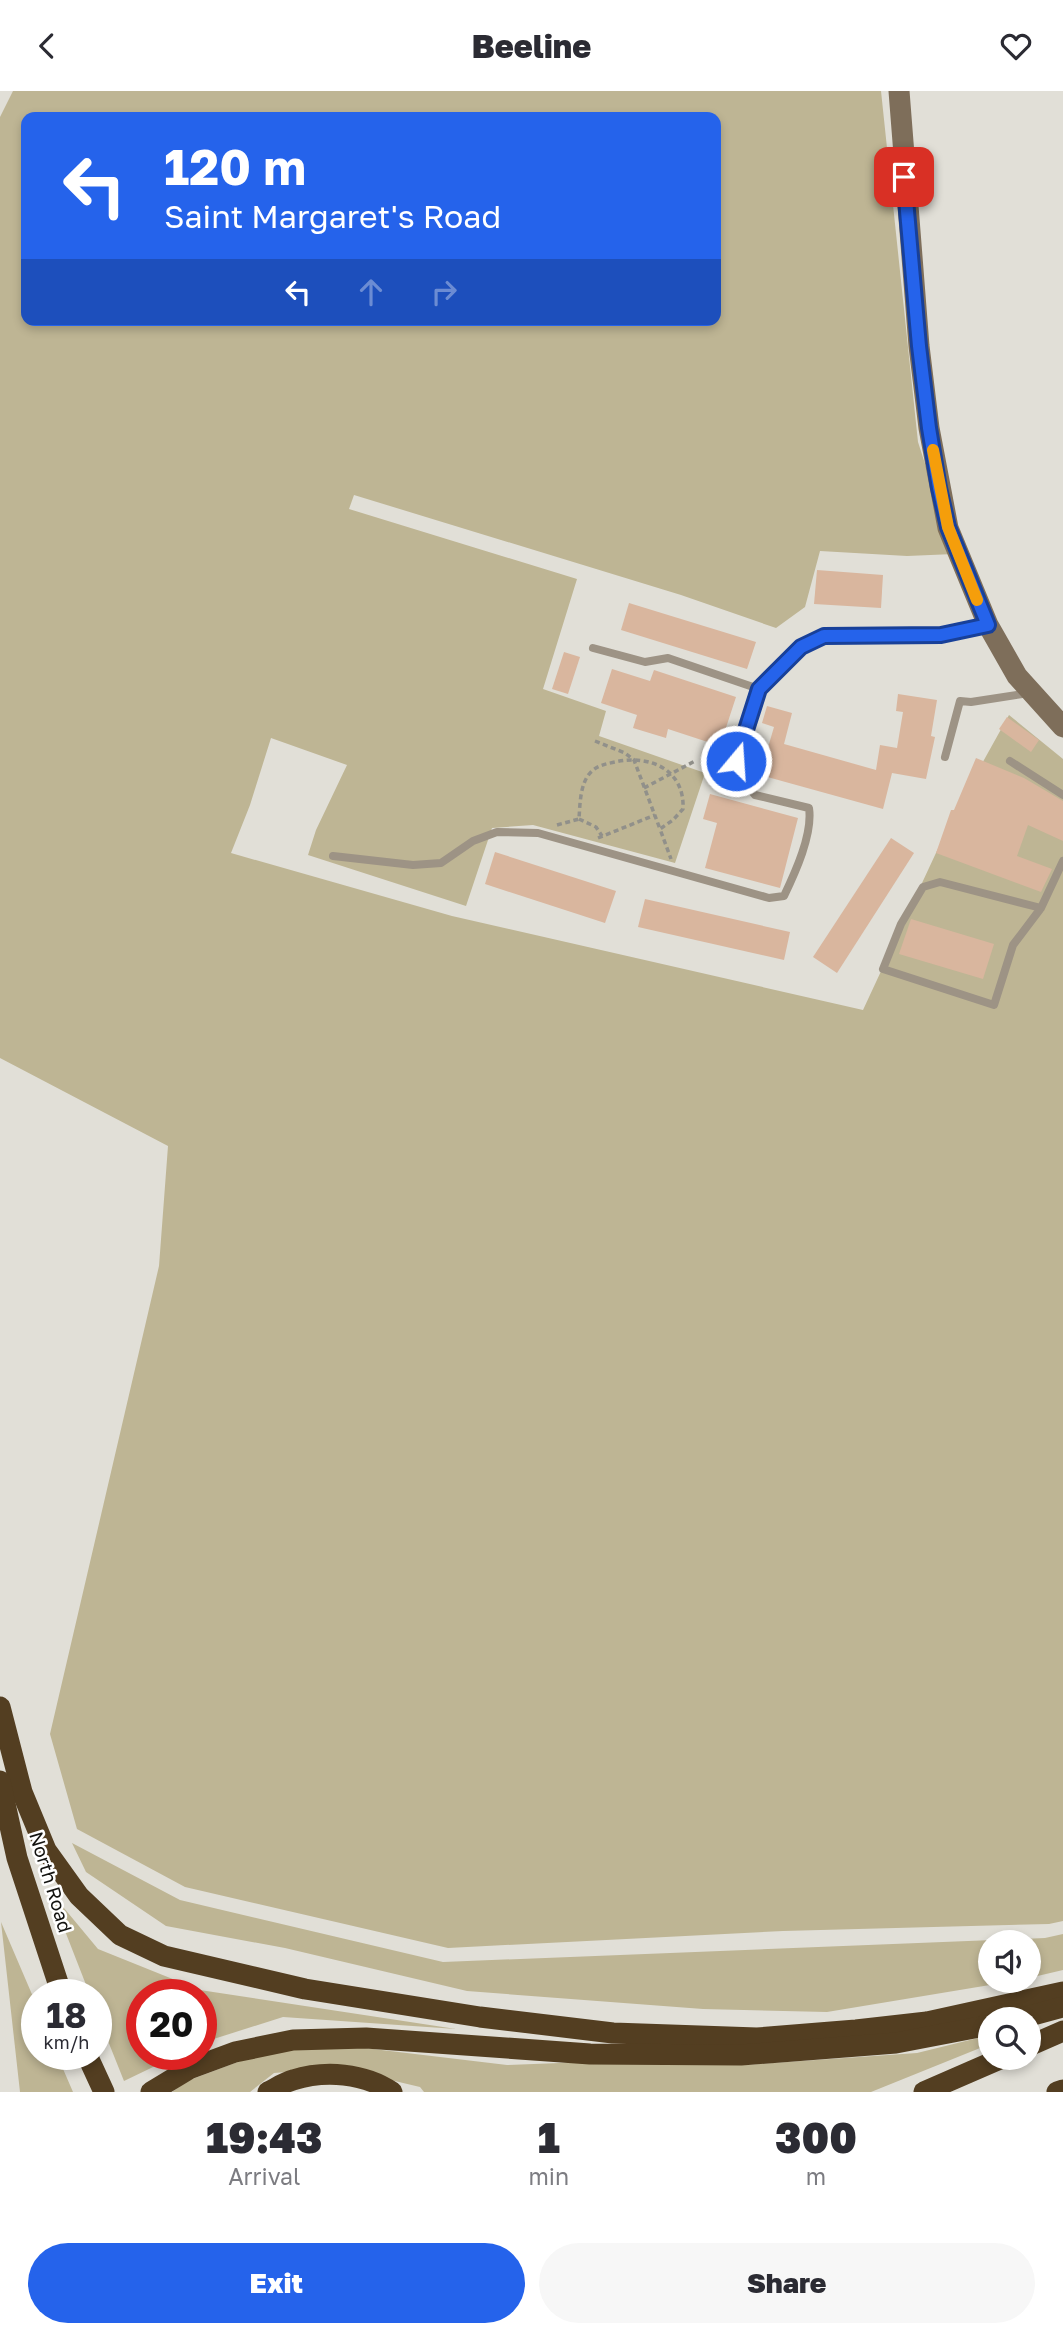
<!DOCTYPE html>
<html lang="en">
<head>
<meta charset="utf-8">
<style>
	body { margin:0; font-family:"Golos Text",sans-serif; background:#f7f7f7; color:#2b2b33; height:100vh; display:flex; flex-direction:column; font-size:26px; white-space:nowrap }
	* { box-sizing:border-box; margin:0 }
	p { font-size:23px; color:#7c7c81 }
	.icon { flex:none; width:38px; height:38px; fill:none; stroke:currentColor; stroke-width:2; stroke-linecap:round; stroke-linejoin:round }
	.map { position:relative; height:2001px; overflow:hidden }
	.panel { display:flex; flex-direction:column; background:#fff; flex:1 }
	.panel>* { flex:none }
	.hud { position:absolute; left:21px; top:21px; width:700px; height:214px; border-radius:14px; box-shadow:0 4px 10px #0003; background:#2563eb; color:#fff; overflow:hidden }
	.controls { position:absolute; left:978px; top:1839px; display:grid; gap:14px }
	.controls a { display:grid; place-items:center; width:63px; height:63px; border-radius:50%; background:#fff; box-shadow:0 4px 10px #0003; font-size:35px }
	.speed { position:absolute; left:21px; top:1888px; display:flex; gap:14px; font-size:35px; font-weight:700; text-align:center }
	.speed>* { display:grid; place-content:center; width:91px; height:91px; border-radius:50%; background:#fff; box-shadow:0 4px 10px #0003; line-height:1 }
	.speed small { font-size:18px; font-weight:400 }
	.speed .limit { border:10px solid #d22; background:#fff; color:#111 }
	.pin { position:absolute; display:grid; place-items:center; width:60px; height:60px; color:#fff; margin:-30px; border-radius:14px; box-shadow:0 4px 10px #0006 }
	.me { position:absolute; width:77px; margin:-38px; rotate:18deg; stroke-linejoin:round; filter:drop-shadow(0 0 5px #0008) }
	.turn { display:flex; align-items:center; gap:24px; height:147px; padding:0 28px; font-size:32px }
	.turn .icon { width:91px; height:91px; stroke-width:2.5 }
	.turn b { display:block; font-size:49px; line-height:60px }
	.lanes { display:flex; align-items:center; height:66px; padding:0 28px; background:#0003; justify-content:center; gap:35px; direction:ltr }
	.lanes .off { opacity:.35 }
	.eta { display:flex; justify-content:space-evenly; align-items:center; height:119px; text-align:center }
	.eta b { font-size:42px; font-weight:800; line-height:49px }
	.action { display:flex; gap:14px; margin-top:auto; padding:14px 28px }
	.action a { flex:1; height:80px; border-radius:42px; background:#2563eb; color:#fff; font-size:28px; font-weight:800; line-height:80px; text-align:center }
	.action a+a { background:#f7f7f7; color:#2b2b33 }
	header { display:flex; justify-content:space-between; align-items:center; height:91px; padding:0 28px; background:#fff; font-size:32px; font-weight:800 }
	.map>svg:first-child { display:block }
</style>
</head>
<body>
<header><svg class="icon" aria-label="back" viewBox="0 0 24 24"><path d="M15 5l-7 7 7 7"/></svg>Beeline<svg class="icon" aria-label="heart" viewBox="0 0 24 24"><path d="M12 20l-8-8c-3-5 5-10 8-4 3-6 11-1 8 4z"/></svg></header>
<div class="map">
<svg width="1063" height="2001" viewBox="0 0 1063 2001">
	<rect width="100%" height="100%" fill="#e1dfd7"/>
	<g fill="#beb594" fill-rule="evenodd">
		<path d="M13,0H881L918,351L954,463L907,465L820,460L805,516L776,537L681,504L354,404L349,418L577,488L543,598L606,620L599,645L705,682L675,772L533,734L492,737L466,815L308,764L316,739L347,674L271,647L250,714L231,762L452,825L863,919L955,721L1009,624L1063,668V1830L1049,1833L783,1840L448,1857L185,1796L77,1738L50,1643L159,1175L168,1055L0,967V26ZM26,26H716V229H26Z"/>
		<path d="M72,1752L180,1809L443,1871L1045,1847L1063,1843V1879L1029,1887V1852H990V1890H1014L827,1921L703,1918L467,1900L285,1857L166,1835L86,1781Z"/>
		<path d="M49,1799L98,1858L200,1899L456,1938L283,1926L201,1952V1904H142V1964H178L124,1990L96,1920V1904H90Z"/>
		<path d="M1,1831L37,1915V1964H57L73,2001H20Z"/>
		<path d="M990,1944V1953L871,2001H424L420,1996L340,1977L274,1982L250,2001H172L187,1990L251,1966L323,1952L507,1974L611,1970L745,1974L917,1962Z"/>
	</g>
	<g fill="#d9b69e">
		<path d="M817,479L883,484L881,517L814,513Z"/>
		<path d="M629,512L756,551L747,578L621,539Z"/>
		<path d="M564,561L580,566L568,603L552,598Z"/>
		<path d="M612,578L650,590L654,579L736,606L720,655L668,638L666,647L633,637L637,624L601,612Z"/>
		<path d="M898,603L937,609L931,645L935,646L926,688L892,682L883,718L760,684L774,636L762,632L767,615L792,622L784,653L876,679L880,654L897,657L903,621L896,620Z"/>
		<path d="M1007,626L1039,649L1031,661L999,638Z"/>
		<path d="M976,667L1024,687L1063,710V750L1028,734L1017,765L1052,778L1041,801L936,762L951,719H954Z"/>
		<path d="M710,703L798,727L780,797L705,777L717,732L703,728Z"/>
		<path d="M891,747L914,762L837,882L813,866Z"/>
		<path d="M495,761L616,800L605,832L485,793Z"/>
		<path d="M645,808L790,841L784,869L638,836Z"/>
		<path d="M911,828L994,853L983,888L899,863Z"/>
	</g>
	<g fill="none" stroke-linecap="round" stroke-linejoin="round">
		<g stroke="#91908a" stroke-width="3.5" stroke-dasharray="5 3.5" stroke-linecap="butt">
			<path d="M595,650L625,662L634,669L660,738"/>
			<path d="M644,697L695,670"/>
			<path d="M579,728L596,736L602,745"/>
			<path d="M557,734L579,728C580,713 580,692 591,681C598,674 606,673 615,671C650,663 685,679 683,718L673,729L660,738L671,768"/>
			<path d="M598,747L655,724"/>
		</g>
		<g stroke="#9d9385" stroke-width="8">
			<path d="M593,557L645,571L668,567L759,598"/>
			<path d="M945,666L960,610L971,611L1029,602"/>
			<path d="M1010,670L1063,704"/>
			<path d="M333,765L413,774L441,772L473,750L497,741L538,742L769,807L784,805C795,782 813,743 809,717L755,704L739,683L736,670L759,598L801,557L824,545L941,544L985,534"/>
			<path d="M1041,817L940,791L923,796L901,833L883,878L994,914L1013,854L1041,817L1063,770"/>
		</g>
		<path stroke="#7e6e5a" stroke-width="21" d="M899,0L919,255L929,337L948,437L988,534L1017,585L1063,636"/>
		<g stroke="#533e21" stroke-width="21">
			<path d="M0,1616L22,1701L46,1759L79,1805L120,1844L164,1865L305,1898L480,1926L613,1942L757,1947L856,1939L927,1931L1063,1901"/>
			<path d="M0,1690L17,1767L62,1904"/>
			<path d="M1018,1928L1063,1916"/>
			<path d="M1029,1955L1063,1940"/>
			<path d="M87,1964L104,2001"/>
			<path d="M151,2001L189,1978L235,1961L293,1949L366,1947L590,1963L741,1964L896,1952L990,1934"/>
			<path d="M268,2001C276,1997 285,1991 293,1989C325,1979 364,1982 392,2001"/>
			<path d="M924,2001L1002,1967"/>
			<path d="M1057,2001L1063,1999"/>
		</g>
	</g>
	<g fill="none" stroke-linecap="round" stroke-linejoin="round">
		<defs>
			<path id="route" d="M736,670L759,598L801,556L824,545L941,544L988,534L948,436L939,397L929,337L919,255L904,86"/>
		</defs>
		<use href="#route" stroke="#184099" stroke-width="18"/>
		<use href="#route" stroke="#2563eb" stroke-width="12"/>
		<path stroke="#f59e0b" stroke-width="12" d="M933,359L948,436L977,509"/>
	</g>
	<g text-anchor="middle" stroke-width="5" stroke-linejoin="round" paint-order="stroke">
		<g font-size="19" fill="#131310" stroke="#fff">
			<text transform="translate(51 1791) rotate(73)" y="7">North Road</text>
		</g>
	</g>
</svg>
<div class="controls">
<a><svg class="icon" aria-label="sound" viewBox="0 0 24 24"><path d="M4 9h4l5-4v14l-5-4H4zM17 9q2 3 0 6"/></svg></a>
<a><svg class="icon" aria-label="search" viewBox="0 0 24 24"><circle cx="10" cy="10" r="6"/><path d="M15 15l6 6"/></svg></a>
</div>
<div class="speed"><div>18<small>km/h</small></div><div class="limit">20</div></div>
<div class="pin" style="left:904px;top:86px;background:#d93025"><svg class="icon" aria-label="arrive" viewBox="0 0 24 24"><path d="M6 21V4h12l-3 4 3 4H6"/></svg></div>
<svg class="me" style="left:736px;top:670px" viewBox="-20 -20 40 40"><circle r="17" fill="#2563eb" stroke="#fff" stroke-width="3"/><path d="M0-11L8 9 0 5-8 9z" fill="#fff"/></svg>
<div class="hud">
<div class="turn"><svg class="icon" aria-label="left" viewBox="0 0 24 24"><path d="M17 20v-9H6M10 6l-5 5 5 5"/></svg><div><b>120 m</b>Saint Margaret's Road</div></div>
<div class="lanes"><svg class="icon" aria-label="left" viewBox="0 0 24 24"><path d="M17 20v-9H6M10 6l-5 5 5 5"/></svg><svg class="icon off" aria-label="ahead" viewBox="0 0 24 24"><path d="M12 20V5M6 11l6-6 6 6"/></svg><svg class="icon off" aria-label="right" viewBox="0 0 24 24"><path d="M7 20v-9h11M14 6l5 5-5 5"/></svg></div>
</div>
</div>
<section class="panel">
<div class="eta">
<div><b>19:43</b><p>Arrival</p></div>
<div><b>1</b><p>min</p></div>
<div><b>300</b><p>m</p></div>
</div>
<div class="action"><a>Exit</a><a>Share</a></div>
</section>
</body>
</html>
